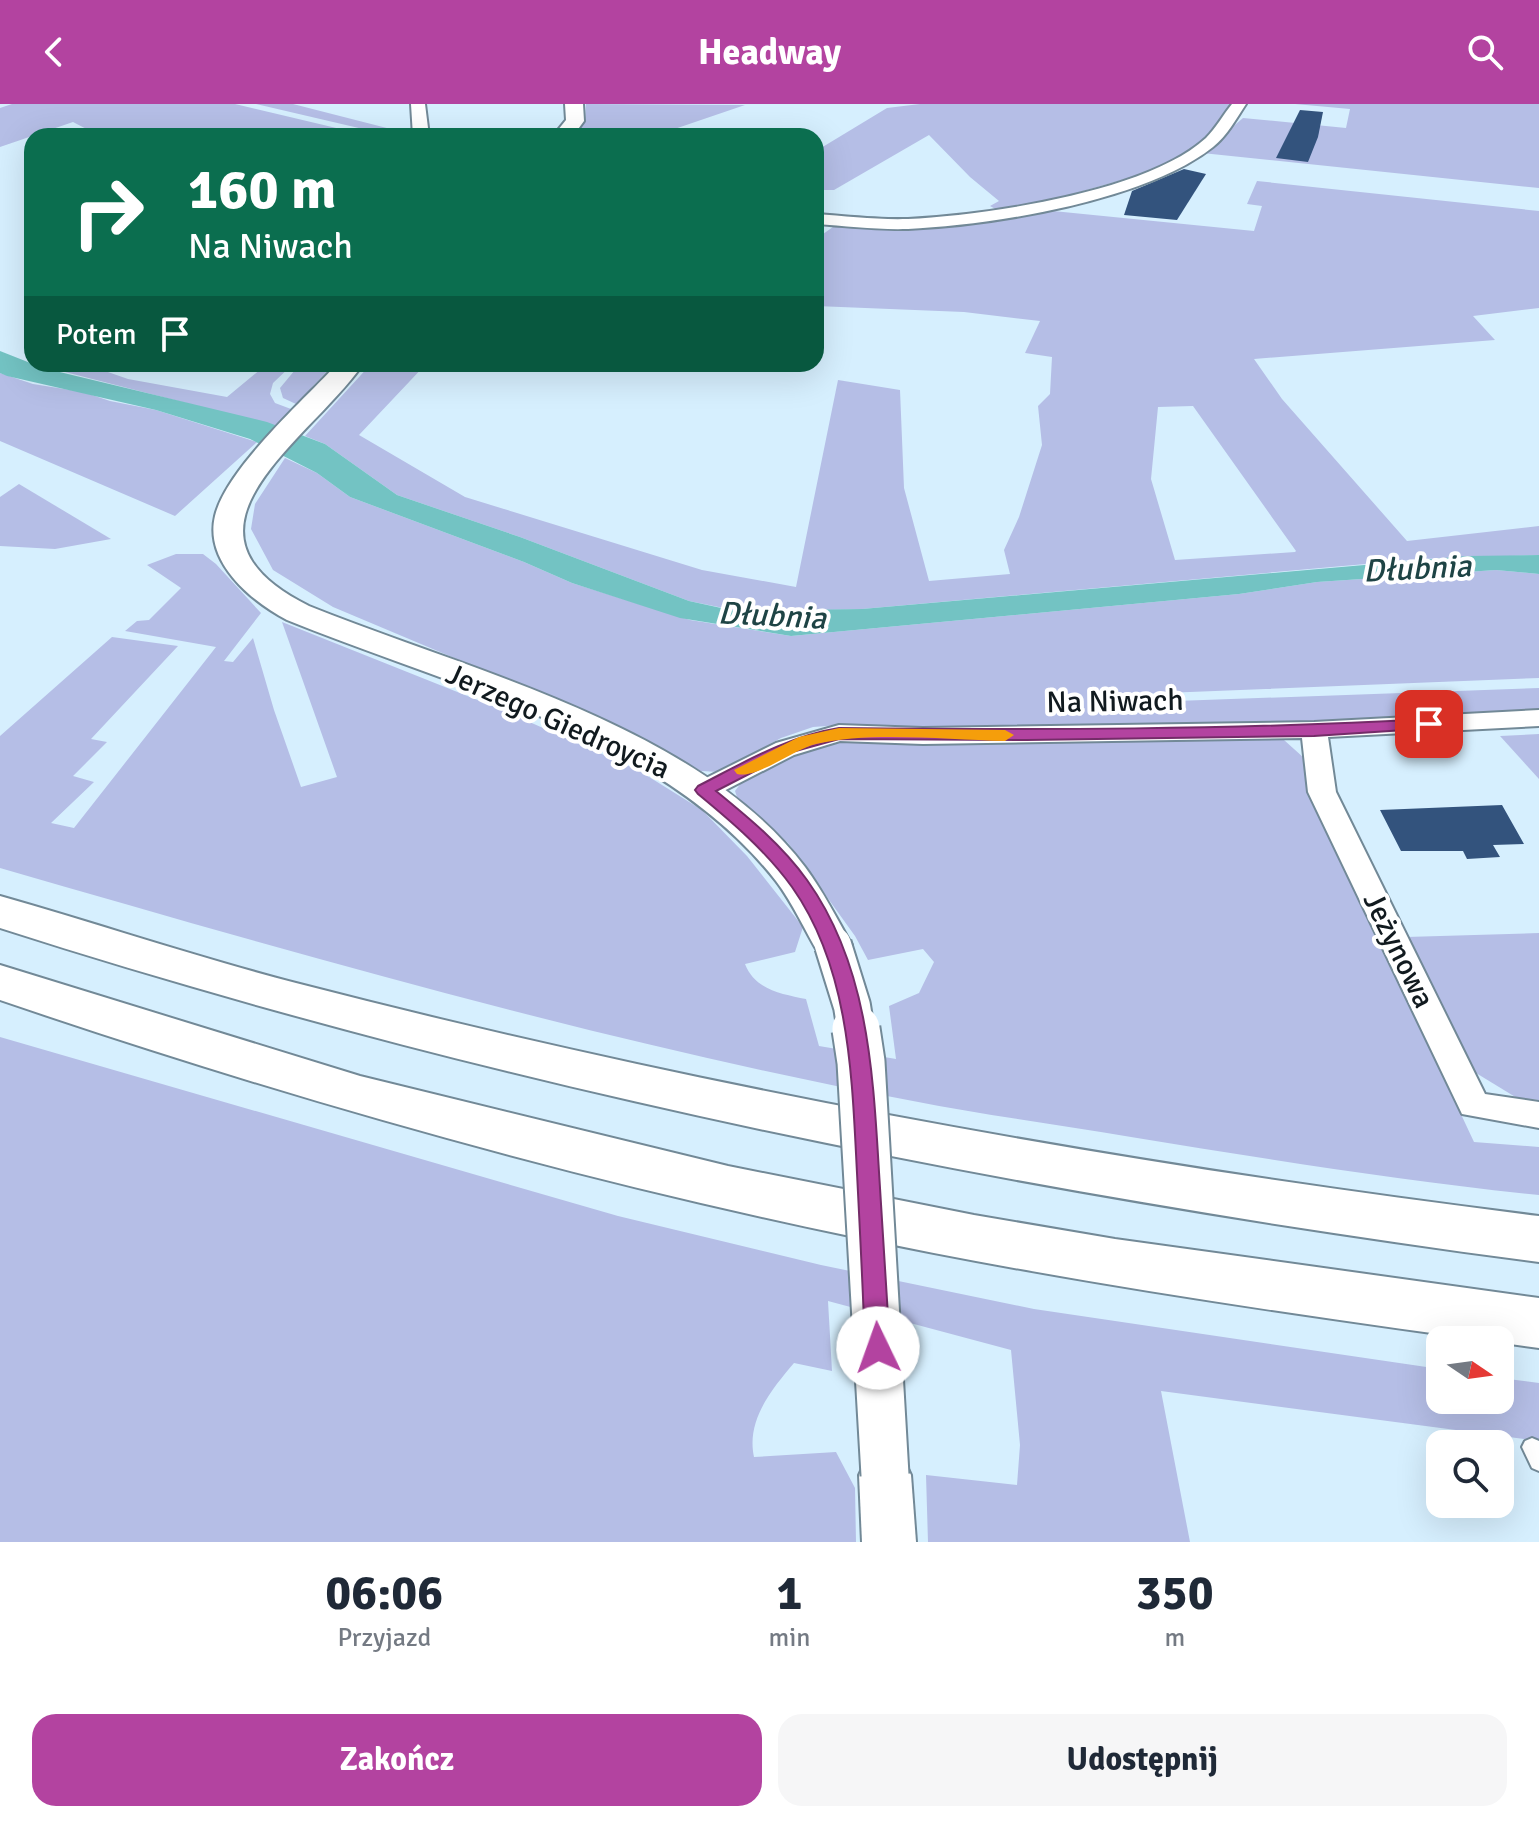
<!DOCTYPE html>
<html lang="pl">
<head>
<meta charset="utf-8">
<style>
	body { margin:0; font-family:Signika,sans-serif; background:#f6f6f7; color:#1f2937; height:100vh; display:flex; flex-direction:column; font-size:30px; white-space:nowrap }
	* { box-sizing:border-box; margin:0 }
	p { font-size:26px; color:#747a83 }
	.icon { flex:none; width:44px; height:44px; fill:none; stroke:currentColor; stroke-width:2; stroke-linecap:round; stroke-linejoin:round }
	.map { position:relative; height:1438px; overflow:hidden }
	.drawer { display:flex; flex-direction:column; background:#fff; flex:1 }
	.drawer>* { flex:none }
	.guide { position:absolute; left:24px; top:24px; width:800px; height:244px; border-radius:24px; box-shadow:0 8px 32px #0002; background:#0b6e4f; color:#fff; overflow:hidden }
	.needle { width:52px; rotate:103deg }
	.buttons { position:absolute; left:1426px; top:1222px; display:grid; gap:16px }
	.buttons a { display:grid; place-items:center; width:88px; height:88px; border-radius:16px; background:#fff; box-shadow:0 8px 32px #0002; font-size:40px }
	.pin { position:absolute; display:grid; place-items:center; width:68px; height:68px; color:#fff; margin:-34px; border-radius:16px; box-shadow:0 4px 12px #0006 }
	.me { position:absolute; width:88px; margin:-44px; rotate:357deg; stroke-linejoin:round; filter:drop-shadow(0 0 6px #0008) }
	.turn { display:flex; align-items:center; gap:28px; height:168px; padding:0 32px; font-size:36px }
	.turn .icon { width:104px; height:104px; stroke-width:2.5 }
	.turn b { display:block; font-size:56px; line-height:68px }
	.then { display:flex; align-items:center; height:76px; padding:0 32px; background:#0003; gap:16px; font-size:30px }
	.eta { display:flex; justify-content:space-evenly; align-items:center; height:136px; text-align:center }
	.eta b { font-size:48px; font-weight:700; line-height:56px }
	.primary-button { display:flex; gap:16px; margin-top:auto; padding:16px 32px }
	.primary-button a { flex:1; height:92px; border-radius:24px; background:#b343a0; color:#fff; font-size:32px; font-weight:700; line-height:92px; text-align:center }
	.primary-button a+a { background:#f6f6f7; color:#1f2937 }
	header { display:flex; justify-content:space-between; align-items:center; height:104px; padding:0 32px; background:#b343a0; color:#fff; font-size:36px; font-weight:700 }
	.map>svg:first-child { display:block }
</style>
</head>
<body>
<header><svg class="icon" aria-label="back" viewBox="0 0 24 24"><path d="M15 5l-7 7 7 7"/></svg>Headway<svg class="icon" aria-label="search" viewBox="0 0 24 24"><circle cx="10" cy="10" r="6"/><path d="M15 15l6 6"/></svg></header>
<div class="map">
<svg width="1539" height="1438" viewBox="0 0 1539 1438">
	<rect width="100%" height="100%" fill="#d6effe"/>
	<g fill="#b5bee6" fill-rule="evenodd">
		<path d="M12,0H235L370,32H100L73,18L0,43V4Z"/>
		<path d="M256,0H293L418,32H393Z"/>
		<path d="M586,0L745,1L654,32H572L585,17Z"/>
		<path d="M920,0H1233L1210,32L1177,55L1153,67L1024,104L999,107L990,102L999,97L970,73L929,31L834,86H816V47L887,4Z"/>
		<path d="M1295,0H1539V84L1202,49L1243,14L1346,24L1350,5Z"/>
		<path d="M1257,77L1539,107V204L1473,212L1495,236L1254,255L1282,295L1407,437L1539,422V451L1422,455L862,505L743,508L689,497L520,433L397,391L325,340L305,332L371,260H426L359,331L465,393L702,466L796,483L838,276L900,286L904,384L929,477L1010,470L1004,446L1019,413L1042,341L1038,302L1050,290L1052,253L1025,249L1040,217L964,208L816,202V135L840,118L890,121L1043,106L1254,127L1262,102L1247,100ZM1193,302L1296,447L1295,448L1175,456L1151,375L1158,303Z"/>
		<path d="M34,260H85L128,275L227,293L267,260H293L273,279L270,290L275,299L291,305L276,322Z"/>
		<path d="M300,260H334L296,300L283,294L280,284Z"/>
		<path d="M0,269L33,280L83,288L110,297L156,306L257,338L175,412L0,337Z"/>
		<path d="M285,354L317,369L350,393L524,458L572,479L690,516L791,532L1239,490L1317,478L1496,466L1539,470V574L1114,591L1094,600L1539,584V607L1296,620L896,625L853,620L813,623L781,634L719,668L701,667L628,627L333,503L273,466L251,425L255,400Z"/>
		<path d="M19,380L111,435L55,445L0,442V393Z"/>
		<path d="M176,450H203L216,460L261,509L224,557L233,558L253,534L274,606L301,683L337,673L282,518L500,605L638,666L702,706L747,752L803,823L795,848L745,860C755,886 782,890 806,895L819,942L896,955L889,902L919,889L934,858L923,845L868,856L855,832L788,739L737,693L735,687L741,679L813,642L846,638L1284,636L1304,654L1325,720L1474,1038L1539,1043V1091C1402,1077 1267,1055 1131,1033C1059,1021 985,1011 913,997C605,939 301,851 0,764V632L112,533L178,542L91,635L107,638L73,672L94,678L51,719L74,724L216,543L125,527L137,517L149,516L181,484L147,461Z"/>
		<path d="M1539,630V675L1500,632Z"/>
		<path d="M1539,829V996L1517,994L1476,969L1406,833Z"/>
		<path d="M0,933L618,1112L821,1161L1034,1205L1440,1265V1296H1500V1274L1539,1279V1337L1161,1287L1190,1438H928L926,1371L1017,1381L1020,1341L1011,1246L828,1197L832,1267L794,1259C772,1285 746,1316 754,1353L836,1348L855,1384L856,1438H0Z"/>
	</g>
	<path fill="#73c3c3" d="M0,247L43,264L267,318L325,340L397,391L520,433L689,497L735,507L862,505L1467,452L1539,451V470L1496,466L1317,478L1239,490L791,532L680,514L572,479L524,458L350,393L317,369L250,335L156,306L7,272L0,269Z"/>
	<g fill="#33537d">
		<path d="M1300,6L1323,8L1318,33L1308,58L1276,54Z"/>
		<path d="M1184,65L1206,70L1177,116L1124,111L1132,87Z"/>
		<path d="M1502,701L1524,740L1493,741L1500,753L1467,755L1463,747H1401L1380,706Z"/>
	</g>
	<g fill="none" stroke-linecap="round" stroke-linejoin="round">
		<defs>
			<path id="service" d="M1532,1334L1539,1337V1367L1532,1364L1522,1343L1525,1337Z"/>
			<g id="minor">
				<path d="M411,0H425L429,32H413Z"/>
				<path d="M1232,0H1246C1236,15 1227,32 1213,43C1145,97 993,121 908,125C877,126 847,122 816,120V110C846,112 877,116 908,115C987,111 1147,88 1206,34C1216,24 1223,11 1232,0Z"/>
				<path d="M1539,606V622L1328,633L1336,688L1485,990L1539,998V1024L1462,1010L1308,688L1302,634L923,640L840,637L794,651L714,692L704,694L694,692L690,686L694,680L776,639L839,621L923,624L1314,618Z"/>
			</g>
			<g id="tertiary">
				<path d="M565,0H583L584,17L573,32H553L566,16Z"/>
				<path d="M337,260H363C310,337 156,426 309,502C467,566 699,622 805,763C823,787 837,815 852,841L847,850L833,854L819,850C805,827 793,799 776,777C662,631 451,583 287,516C251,497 204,458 215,412C226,365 303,297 337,260Z"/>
				<path d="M885,1347L903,1354L911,1371L916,1438H862L859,1371L867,1354Z"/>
			</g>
			<g id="motorway">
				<path d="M0,792C99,820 196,853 296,879C705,985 1120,1060 1539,1112V1158C1017,1089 502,985 0,824Z"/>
				<path d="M0,861L360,972L728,1062L974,1111L1115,1135L1539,1194V1244C1313,1213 1078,1180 850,1132C562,1072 279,991 0,896Z"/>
			</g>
		</defs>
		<use href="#service" stroke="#728997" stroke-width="4"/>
		<use href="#minor" stroke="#728997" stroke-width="4"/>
		<use href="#tertiary" stroke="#728997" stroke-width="4"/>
		<use href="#motorway" stroke="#728997" stroke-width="4"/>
		<use href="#service" fill="#fff" fill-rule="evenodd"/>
		<use href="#minor" fill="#fff" fill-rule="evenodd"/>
		<use href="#tertiary" fill="#fff" fill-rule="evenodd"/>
		<use href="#motorway" fill="#fff" fill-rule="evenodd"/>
		<defs>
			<path id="tertiary-bridge-far1" d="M833,841L852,902L856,927"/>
			<path id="tertiary-bridge" d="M856,925L861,958L885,1371"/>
		</defs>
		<use href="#tertiary-bridge-far1" stroke="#728997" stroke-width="40" stroke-linecap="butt"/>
		<use href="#tertiary-bridge" stroke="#728997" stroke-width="51" stroke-linecap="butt"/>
		<use href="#tertiary-bridge-far1" stroke="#fff" stroke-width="36"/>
		<use href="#tertiary-bridge" stroke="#fff" stroke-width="47"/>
	</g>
	<path fill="#b343a0" stroke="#742c68" stroke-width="2" d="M1429,615L1435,617L1437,620L1435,624L1314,632L1027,636L839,635L792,648L716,687C749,714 782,741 807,776C868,861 873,968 879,1068C883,1127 886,1186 890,1244L887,1252L878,1255L869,1252L865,1244C863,1186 860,1127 857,1069C852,973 850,865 792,783C766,747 732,718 698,690L695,686L698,682C743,659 788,632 839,624C1036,626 1233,626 1429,615Z"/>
	<path fill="#f59e0b" d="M839,624L1005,626L1014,631L1005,637C948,636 870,627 816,640C794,645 757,675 737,670L734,666L799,633Z"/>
	<g text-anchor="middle" stroke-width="8" stroke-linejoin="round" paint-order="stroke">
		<g font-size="30" fill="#111a1f" stroke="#fff">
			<text transform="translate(1115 597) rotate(-1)" y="10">Na Niwach</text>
			<text transform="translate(558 617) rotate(24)" y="10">Jerzego Giedroycia</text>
			<text transform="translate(1399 846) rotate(64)" y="10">Jeżynowa</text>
		</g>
		<g font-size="32" font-style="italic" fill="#1e4445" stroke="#fff">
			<text transform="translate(1417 464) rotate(-3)" y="11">Dłubnia</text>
			<text transform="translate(772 511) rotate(3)" y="11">Dłubnia</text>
		</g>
	</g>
</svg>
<div class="buttons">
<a><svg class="needle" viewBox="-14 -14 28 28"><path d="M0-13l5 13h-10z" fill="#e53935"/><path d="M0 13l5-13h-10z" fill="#747a83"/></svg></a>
<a><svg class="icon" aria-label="search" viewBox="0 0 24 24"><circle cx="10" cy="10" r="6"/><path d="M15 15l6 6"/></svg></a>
</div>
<div class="pin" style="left:1429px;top:620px;background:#d93025"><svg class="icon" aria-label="arrive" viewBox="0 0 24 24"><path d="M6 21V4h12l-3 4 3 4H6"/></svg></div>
<svg class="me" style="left:878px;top:1244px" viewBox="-20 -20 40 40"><circle r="19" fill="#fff"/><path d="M0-13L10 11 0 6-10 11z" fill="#b343a0"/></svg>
<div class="guide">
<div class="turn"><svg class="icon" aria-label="right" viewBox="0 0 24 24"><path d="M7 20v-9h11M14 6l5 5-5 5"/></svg><div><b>160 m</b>Na Niwach</div></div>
<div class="then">Potem<svg class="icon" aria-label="arrive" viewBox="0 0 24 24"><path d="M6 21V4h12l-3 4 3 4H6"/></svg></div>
</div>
</div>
<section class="drawer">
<div class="eta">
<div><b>06:06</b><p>Przyjazd</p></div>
<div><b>1</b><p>min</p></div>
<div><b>350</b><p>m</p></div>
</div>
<div class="primary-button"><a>Zakończ</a><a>Udostępnij</a></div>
</section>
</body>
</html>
